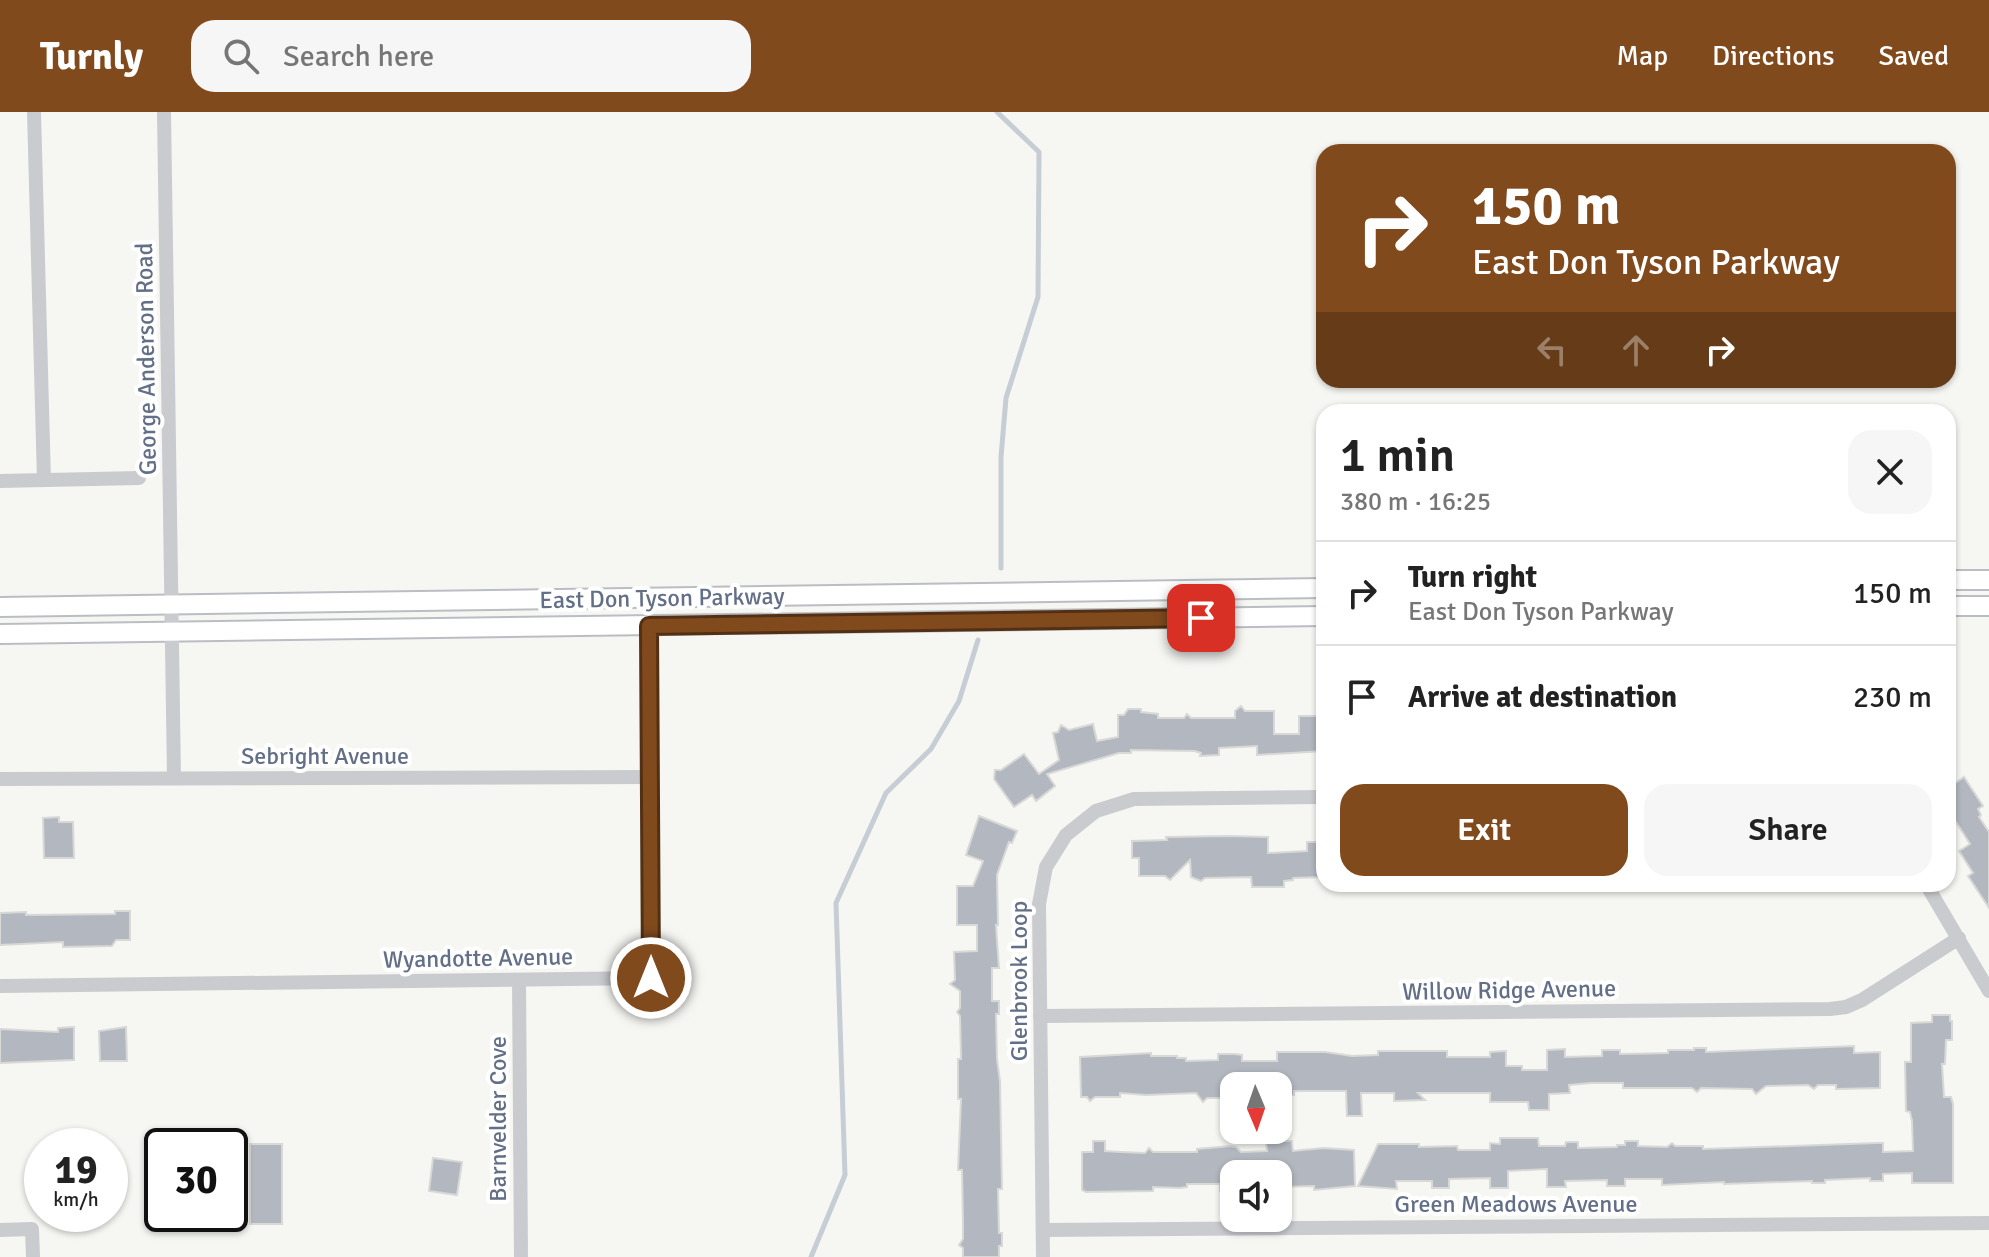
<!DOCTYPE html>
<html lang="en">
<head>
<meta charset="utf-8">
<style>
	body { margin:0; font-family:Signika,sans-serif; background:#f6f6f6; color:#222; height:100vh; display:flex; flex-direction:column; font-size:30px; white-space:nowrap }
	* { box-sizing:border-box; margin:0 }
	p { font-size:26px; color:#767676 }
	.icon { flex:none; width:44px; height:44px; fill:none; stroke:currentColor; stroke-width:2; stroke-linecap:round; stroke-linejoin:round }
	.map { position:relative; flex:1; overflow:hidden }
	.sheet { position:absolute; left:1316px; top:292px; width:640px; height:488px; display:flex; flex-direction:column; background:#fff; border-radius:24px; box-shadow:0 2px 6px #0004 }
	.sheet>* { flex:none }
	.banner { position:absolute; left:1316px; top:32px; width:640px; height:244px; border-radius:24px; box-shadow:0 2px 6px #0004; background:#804a1d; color:#fff; overflow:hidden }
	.needle { width:52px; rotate:178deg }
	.buttons { position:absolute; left:1220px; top:960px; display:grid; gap:16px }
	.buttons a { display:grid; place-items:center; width:72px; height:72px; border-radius:16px; background:#fff; box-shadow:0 2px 6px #0004; font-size:40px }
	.speed { position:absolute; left:24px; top:1016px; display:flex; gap:16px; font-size:40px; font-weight:700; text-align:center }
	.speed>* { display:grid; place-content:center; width:104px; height:104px; border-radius:50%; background:#fff; box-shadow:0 2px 6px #0004; line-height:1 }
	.speed small { font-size:20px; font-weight:400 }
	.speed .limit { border:4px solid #111; border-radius:12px; background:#fff; color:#111 }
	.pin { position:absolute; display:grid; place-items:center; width:68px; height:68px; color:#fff; margin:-34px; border-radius:16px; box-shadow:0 4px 12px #0006 }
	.me { position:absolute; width:88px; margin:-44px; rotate:0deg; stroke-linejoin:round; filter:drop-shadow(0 0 6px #0008) }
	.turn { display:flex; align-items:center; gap:28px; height:168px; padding:0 24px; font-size:36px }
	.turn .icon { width:104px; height:104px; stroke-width:2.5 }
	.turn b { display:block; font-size:56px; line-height:68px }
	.lanes { display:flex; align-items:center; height:76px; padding:0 24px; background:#0003; justify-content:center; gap:40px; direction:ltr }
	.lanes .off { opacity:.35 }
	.round { display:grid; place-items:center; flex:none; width:84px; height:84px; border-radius:24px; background:#f6f6f6 }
	.head { display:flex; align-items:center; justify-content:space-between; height:136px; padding:0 24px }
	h1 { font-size:48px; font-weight:600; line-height:60px }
	.primary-button { display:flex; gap:16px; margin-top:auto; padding:16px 24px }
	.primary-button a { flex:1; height:92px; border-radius:24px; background:#804a1d; color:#fff; font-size:32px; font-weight:600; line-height:92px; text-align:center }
	.primary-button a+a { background:#f6f6f6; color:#222 }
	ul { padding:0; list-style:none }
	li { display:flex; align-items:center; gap:24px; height:104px; padding:0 24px; border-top:2px solid #e0e0e0 }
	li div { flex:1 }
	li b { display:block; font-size:30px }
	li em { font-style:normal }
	header { display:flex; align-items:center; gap:48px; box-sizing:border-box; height:112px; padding:0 40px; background:#804a1d; color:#fff }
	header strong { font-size:38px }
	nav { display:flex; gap:44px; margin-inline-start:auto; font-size:28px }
	.search { width:560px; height:72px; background:#f6f6f6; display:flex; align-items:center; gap:20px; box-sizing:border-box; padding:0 28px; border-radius:24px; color:#767676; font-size:30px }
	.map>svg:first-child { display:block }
</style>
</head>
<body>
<header>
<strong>Turnly</strong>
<div class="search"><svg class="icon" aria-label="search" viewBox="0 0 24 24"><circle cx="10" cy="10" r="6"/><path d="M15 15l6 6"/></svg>Search here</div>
<nav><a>Map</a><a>Directions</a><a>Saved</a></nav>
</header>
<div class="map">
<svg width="1989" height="1145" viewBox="0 0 1989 1145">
	<rect width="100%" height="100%" fill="#f6f7f3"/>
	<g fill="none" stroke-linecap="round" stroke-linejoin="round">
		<g stroke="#c6cdd4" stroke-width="5">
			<path d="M997,0L1039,40L1038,185L1006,286L1001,345V456"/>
			<path d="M811,1145L845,1063L836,791L886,681L931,637L959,589L978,528"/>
		</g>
	</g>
	<g fill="#b3b8c0" stroke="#d8d8d6" stroke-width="2">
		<path d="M1241,594L1245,599H1274V622H1299V604H1324V639L1257,643V634L1219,636V643L1200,644L1201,641L1195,639L1131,638V641H1119L1047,662L1055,674L1036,689L1032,683L1014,695L994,667L995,658H1001L1024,642L1039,662L1059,648L1053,621L1058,620L1061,613L1069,618L1093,612L1097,629L1118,625V603H1124L1128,597H1141V600L1158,602V606H1184L1187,602L1191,606H1235V599Z"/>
		<path d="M1964,665L1983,694L1978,697L1981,703L1979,705L1989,720V796L1968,764L1973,761L1959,739L1970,732L1956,710L1953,711L1948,703V676Z"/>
		<path d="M979,704L1017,719L1012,731L1009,730L997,763L998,813H996L999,856H992V889H999V902H996L997,947L1000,969L1002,1077H998L999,1121H1002V1134H999V1145H963V1136L959,1133L963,1127V1110L962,1058H958L961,987H958V947H961L960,904L957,900L960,896V879L950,872L955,868L954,840L977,839V813H957V774H973L983,749L966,743Z"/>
		<path d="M59,705V710H73L74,746H44L43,706Z"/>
		<path d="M1229,724L1268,725V741L1307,739V730H1319V732H1324V765L1293,766V768L1284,769V775H1252L1251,765L1205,766L1201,769L1191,765L1190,748L1170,768L1165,764H1139V746H1132V729L1167,728L1166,725Z"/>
		<path d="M115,799H130V828H116L112,834L63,835V830L0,833V801L26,800V803L115,802Z"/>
		<path d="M1932,903H1950V909H1952V928H1946L1945,952H1942L1944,985H1951L1953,992V1071H1912V1061L1883,1062V1069H1870V1066L1825,1068V1071H1812V1069L1724,1072V1070L1662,1073V1067H1625V1074H1607V1068L1565,1069L1566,1075H1547V1057L1508,1059V1076H1490V1066L1449,1067V1076H1432V1069H1396L1397,1077L1358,1074L1378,1032H1419V1035L1457,1034L1458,1038H1490V1031L1500,1032V1026H1538L1539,1034H1565L1566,1030H1578V1036L1617,1035V1033H1625V1029H1638V1034L1667,1035L1672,1031L1675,1034H1703V1037L1876,1031H1883V1040L1913,1039L1912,1009L1910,1000L1906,999L1905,950H1911V911L1932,910Z"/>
		<path d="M74,915V948L0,951V917L58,920V916Z"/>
		<path d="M126,915L127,949H100L99,919Z"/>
		<path d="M1854,934V941L1880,940V976L1836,977V973H1818L1814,977L1808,973L1766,974L1756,982L1752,977L1701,976L1697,980L1692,976H1623V971H1591L1569,973L1570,981L1549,982V998H1529L1528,990H1490V981H1418L1425,988L1394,989V981H1361L1362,1004H1347L1346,979H1294V983H1281V975L1278,974H1234V986H1207L1203,990L1196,981L1146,983L1120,981V985H1095L1090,989L1087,985H1081L1080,945L1151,941V944H1177V946H1186V949L1218,948V942H1234L1242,943V949H1277V940H1325L1352,944L1378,943V939H1447V945H1490V940L1506,939V954H1522V958H1547V938L1565,937V945L1602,944V938H1620V942L1668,941V938H1694V936H1706V940Z"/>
		<path d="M1093,1029H1105V1039L1121,1040L1145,1041L1149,1036L1153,1040H1197V1037L1230,1034L1236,1035L1241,1040L1267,1039L1266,1029H1292L1293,1039L1323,1036L1354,1038L1355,1074L1314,1078V1074L1278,1075V1062H1234V1078L1220,1079V1072H1187V1075L1180,1076L1153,1075V1079L1086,1080L1082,1078V1040H1093Z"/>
		<rect x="250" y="1032" width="32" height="80"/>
		<path d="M433,1046L462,1050L457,1083L429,1079Z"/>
	</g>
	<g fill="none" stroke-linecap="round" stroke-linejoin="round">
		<defs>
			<g id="secondary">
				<path d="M1948,468H1989"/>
				<path d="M1948,494H1989"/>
				<path d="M0,495L1324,476"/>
				<path d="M0,522L1324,504"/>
			</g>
		</defs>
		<use href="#secondary" stroke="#babdc4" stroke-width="22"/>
		<g stroke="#c9cbcf" stroke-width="14">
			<path d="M34,0L44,368"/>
			<path d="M164,0L174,666"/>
			<path d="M0,369L139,366"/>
			<path d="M0,667L650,665"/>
			<path d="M1926,772L1989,879"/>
			<path d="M519,868L521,1145"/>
			<path d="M0,874L651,866L649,514"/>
			<path d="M1040,904L1830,897L1846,895L1862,888L1959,826"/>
			<path d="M0,1118L32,1117L33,1145"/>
			<path d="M1043,1118L1989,1111"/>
			<path d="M1043,1145L1039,792L1046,755L1066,723L1096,699L1134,687L1324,685"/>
		</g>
		<use href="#secondary" stroke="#fff" stroke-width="18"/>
	</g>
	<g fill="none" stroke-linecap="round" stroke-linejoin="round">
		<defs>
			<path id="route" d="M651,866L649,514L1201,506"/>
		</defs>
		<use href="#route" stroke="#533013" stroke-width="20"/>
		<use href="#route" stroke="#804a1d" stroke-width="14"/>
	</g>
	<g text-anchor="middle" stroke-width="8" stroke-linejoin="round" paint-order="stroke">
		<g font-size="24" fill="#636f87" stroke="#fff">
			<text transform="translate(146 247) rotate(-91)" y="8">George Anderson Road</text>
			<text transform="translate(662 486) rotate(-1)" y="8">East Don Tyson Parkway</text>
			<text x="325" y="652">Sebright Avenue</text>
			<text transform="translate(478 846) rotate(-1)" y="8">Wyandotte Avenue</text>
			<text transform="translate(1019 869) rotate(-90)" y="8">Glenbrook Loop</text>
			<text transform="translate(1509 878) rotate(-1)" y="8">Willow Ridge Avenue</text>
			<text transform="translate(498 1007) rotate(-90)" y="8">Barnvelder Cove</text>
			<text x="1516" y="1100">Green Meadows Avenue</text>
		</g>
	</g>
</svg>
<div class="buttons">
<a><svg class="needle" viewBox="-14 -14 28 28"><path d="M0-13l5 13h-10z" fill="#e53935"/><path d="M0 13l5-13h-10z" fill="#767676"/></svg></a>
<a><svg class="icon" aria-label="sound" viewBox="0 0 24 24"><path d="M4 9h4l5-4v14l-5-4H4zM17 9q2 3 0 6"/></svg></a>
</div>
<div class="speed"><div>19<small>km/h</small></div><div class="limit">30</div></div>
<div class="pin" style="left:1201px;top:506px;background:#d93025"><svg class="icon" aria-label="arrive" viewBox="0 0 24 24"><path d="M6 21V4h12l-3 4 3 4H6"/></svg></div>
<svg class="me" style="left:651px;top:866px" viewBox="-20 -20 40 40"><circle r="17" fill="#804a1d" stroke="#fff" stroke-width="3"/><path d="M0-11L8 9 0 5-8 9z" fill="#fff"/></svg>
<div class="banner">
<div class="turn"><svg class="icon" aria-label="right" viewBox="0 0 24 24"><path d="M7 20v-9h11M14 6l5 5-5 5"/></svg><div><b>150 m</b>East Don Tyson Parkway</div></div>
<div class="lanes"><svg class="icon off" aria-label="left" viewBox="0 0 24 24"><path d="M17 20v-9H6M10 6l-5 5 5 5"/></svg><svg class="icon off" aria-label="ahead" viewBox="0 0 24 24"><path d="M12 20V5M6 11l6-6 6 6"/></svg><svg class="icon" aria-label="right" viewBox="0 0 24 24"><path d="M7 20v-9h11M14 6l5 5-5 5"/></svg></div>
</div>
<section class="sheet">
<div class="head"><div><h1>1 min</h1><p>380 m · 16:25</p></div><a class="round"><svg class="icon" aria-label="close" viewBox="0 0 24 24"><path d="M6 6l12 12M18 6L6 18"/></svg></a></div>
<ul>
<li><svg class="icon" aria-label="right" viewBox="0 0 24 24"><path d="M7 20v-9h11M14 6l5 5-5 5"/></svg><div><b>Turn right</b><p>East Don Tyson Parkway</p></div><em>150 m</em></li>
<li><svg class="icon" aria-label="arrive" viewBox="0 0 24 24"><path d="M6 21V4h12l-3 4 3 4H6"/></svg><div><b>Arrive at destination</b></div><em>230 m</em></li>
</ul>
<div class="primary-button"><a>Exit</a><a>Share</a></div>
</section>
</div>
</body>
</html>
